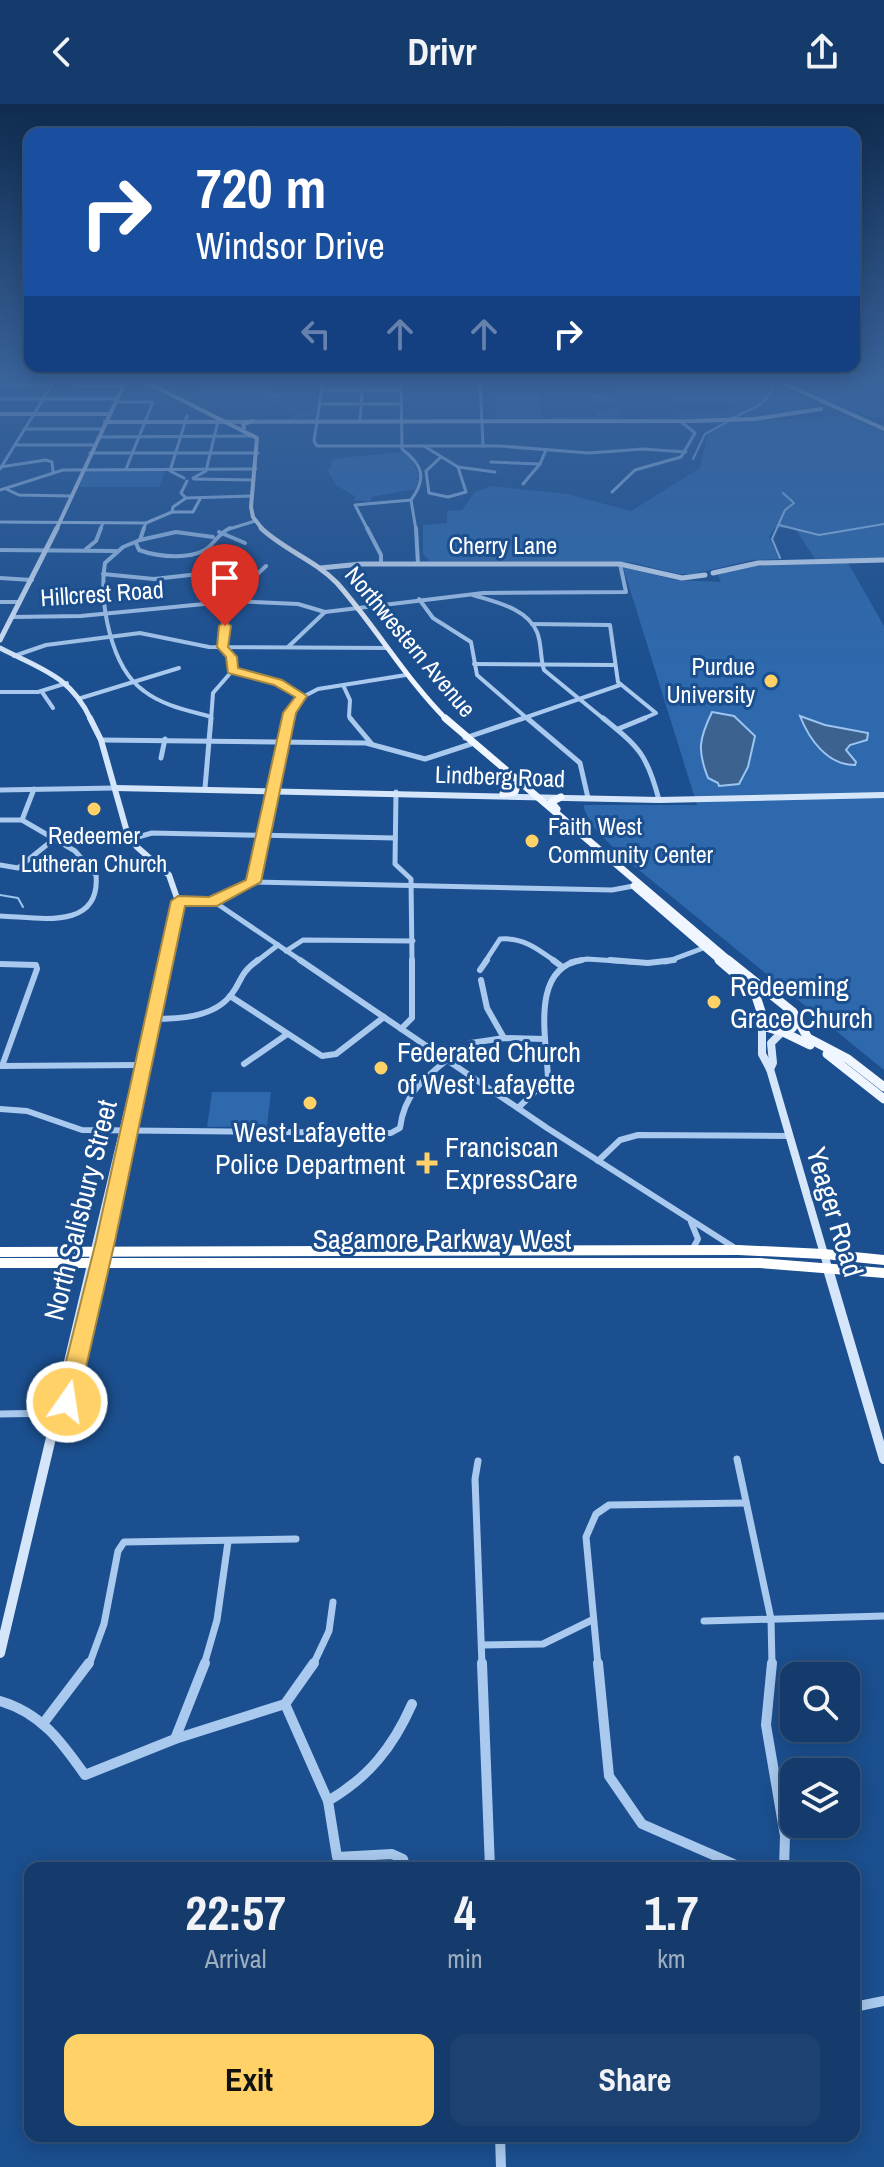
<!DOCTYPE html>
<html lang="en">
<head>
<meta charset="utf-8">
<style>
	body { margin:0; font-family:"Archivo Narrow",sans-serif; background:#1d4271; color:#f1f3f6; height:100vh; display:flex; flex-direction:column; font-size:30px; white-space:nowrap }
	* { box-sizing:border-box; margin:0 }
	p { font-size:26px; color:#9dadc1 }
	.icon { flex:none; width:44px; height:44px; fill:none; stroke:currentColor; stroke-width:2; stroke-linecap:round; stroke-linejoin:round }
	.map { position:relative; flex:1; overflow:hidden }
	.side { position:absolute; left:24px; top:1758px; width:836px; height:280px; display:flex; flex-direction:column; background:#143b6b; border-radius:16px; box-shadow:0 4px 20px #0003,0 0 0 2px #33557e }
	.side>* { flex:none }
	.guide { position:absolute; left:24px; top:24px; width:836px; height:244px; border-radius:16px; box-shadow:0 4px 20px #0003,0 0 0 2px #33557e; background:#1a4fa0; color:#fff; overflow:hidden }
	.tools { position:absolute; left:780px; top:1558px; display:grid; gap:16px }
	.tools a { display:grid; place-items:center; width:80px; height:80px; border-radius:16px; background:#143b6b; box-shadow:0 4px 20px #0003,0 0 0 2px #33557e; font-size:40px }
	.pin { position:absolute; display:grid; place-items:center; width:68px; height:68px; color:#fff; margin:-82px -34px; border-radius:50% 50% 50% 0; rotate:-45deg; box-shadow:0 0 8px #0007 }
	.pin .icon { rotate:45deg }
	.me { position:absolute; width:88px; margin:-44px; rotate:13deg; stroke-linejoin:round; filter:drop-shadow(0 0 6px #0008) }
	.turn { display:flex; align-items:center; gap:28px; height:168px; padding:0 40px; font-size:36px }
	.turn .icon { width:104px; height:104px; stroke-width:2.5 }
	.turn b { display:block; font-size:56px; line-height:68px }
	.lanes { display:flex; align-items:center; height:76px; padding:0 40px; background:#0003; justify-content:center; gap:40px; direction:ltr }
	.lanes .off { opacity:.35 }
	.eta { display:flex; justify-content:space-evenly; align-items:center; height:136px; text-align:center }
	.eta b { font-size:48px; font-weight:700; line-height:56px }
	.cta { display:flex; gap:16px; margin-top:auto; padding:16px 40px }
	.cta a { flex:1; height:92px; border-radius:16px; background:#ffd166; color:#111; font-size:32px; font-weight:700; line-height:92px; text-align:center }
	.cta a+a { background:#1d4271; color:#f1f3f6 }
	header { display:flex; justify-content:space-between; align-items:center; height:104px; padding:0 40px; background:#143b6b; font-size:36px; font-weight:700 }
	.map>svg:first-child { display:block }
</style>
</head>
<body>
<header><svg class="icon" aria-label="back" viewBox="0 0 24 24"><path d="M15 5l-7 7 7 7"/></svg>Drivr<svg class="icon" aria-label="share" viewBox="0 0 24 24"><path d="M12 15V3M7 8l5-5 5 5M5 13v7h14v-7"/></svg></header>
<div class="map">
<svg width="884" height="2063" viewBox="0 0 884 2063">
	<rect width="100%" height="100%" fill="#1b4f8f"/>
	<g fill="#2e69ad">
		<path d="M213,276H260L248,283C262,289 271,285 285,292L275,295L303,308L315,304L314,312L294,315L291,313L298,310L239,282L215,288L197,280Z"/>
		<path d="M759,276C779,279 797,286 811,300C784,319 710,315 676,314L672,306H733L732,302H744L746,305L748,301H675L670,292L620,291L615,277Z"/>
		<path d="M783,276H880L884,283L877,294L884,304V313H868Z"/>
		<path d="M495,288H539L543,315H497Z"/>
		<path d="M566,288L615,291L613,295L617,299H595L597,307L618,304L620,310L617,312L622,316H550L551,313L596,312L590,292H567Z"/>
		<path d="M845,312L884,328V454L815,455L795,424H774L769,433L779,455L752,456L693,470H679L629,458L430,457L423,450V421L447,419V407L462,406L475,388L492,382L567,390L631,407L700,364L708,330L729,318Z"/>
		<path d="M402,348L410,353L420,373L416,374L419,377L415,385L371,393V398L353,396L356,393L336,381L327,366L332,361L330,358L339,354Z"/>
		<path d="M86,367H165L159,383H79Z"/>
		<path d="M848,459L884,522V966L618,749C603,730 593,729 584,704V701H697L623,463L676,476L721,478L718,471L745,462Z"/>
		<path d="M212,988H271L267,1022L207,1023Z"/>
	</g>
	<g fill="#3c6290" stroke="#9cc4f0" stroke-width="2">
		<path d="M712,608L734,612L755,632L748,663L739,680L719,682L718,679L708,674C697,646 699,635 712,608Z"/>
		<path d="M800,612L825,621L868,629L867,636L850,641L846,646L856,658L855,661C827,661 809,635 800,612Z"/>
	</g>
	<g fill="none" stroke-linecap="round" stroke-linejoin="round">
		<g stroke="#9cc4f0" stroke-width="2">
			<path d="M763,298L772,287L770,277"/>
			<path d="M733,314L761,300"/>
			<path d="M693,355L705,330L727,318"/>
			<path d="M779,421L819,431L884,420"/>
			<path d="M780,454L772,435L785,406L794,399L783,389"/>
			<path d="M0,791L18,794L23,803"/>
		</g>
		<g stroke="#a9c9ee" stroke-width="3">
			<path d="M323,276L314,337L317,342H500L589,349L643,345L686,348"/>
			<path d="M401,276L402,345C423,361 427,374 411,396"/>
			<path d="M480,276L483,342"/>
			<path d="M0,281H52"/>
			<path d="M75,282H123"/>
			<path d="M322,286H401"/>
			<path d="M0,295H116"/>
			<path d="M115,298H153L126,365"/>
			<path d="M320,300H401"/>
			<path d="M360,317L363,276"/>
			<path d="M24,325H101"/>
			<path d="M98,333L254,332"/>
			<path d="M15,341H94"/>
			<path d="M424,342L458,363L495,368"/>
			<path d="M90,349H258"/>
			<path d="M441,353L426,367L429,389L448,393L466,388L458,363"/>
			<path d="M491,358L540,360"/>
			<path d="M0,363L46,356L52,358L53,367"/>
			<path d="M0,365L55,276"/>
			<path d="M184,374L170,367L187,312"/>
			<path d="M193,374L206,367L218,317"/>
			<path d="M194,375L254,376"/>
			<path d="M187,377L181,389L186,394L252,392"/>
			<path d="M523,380L540,360L546,346"/>
			<path d="M6,385L19,391L71,392"/>
			<path d="M0,386L63,366L256,365"/>
			<path d="M612,388L635,366L681,353L695,329L680,317"/>
			<path d="M411,396L416,426"/>
			<path d="M172,408H193L200,395"/>
			<path d="M0,418L146,419"/>
			<path d="M100,426L103,419"/>
			<path d="M143,426L146,419L172,408L173,403L186,394"/>
			<path d="M226,426L255,417"/>
			<path d="M368,426L355,401L411,396"/>
		</g>
		<g stroke="#a9c9ee" stroke-width="4">
			<path d="M144,424L140,436L123,443L105,459C99,497 110,563 144,587C162,601 186,606 208,612"/>
			<path d="M367,424L381,451V460"/>
			<path d="M416,424L418,460"/>
			<path d="M219,428L245,439"/>
			<path d="M140,436L176,428L213,433"/>
			<path d="M136,439L139,446C158,453 194,457 210,442C217,435 220,429 230,424"/>
			<path d="M86,445L96,437L101,424"/>
			<path d="M0,446L116,447"/>
			<path d="M103,470L154,475L235,466"/>
			<path d="M0,474L32,476"/>
			<path d="M473,491C495,498 527,504 537,528C542,540 540,554 544,566L605,616"/>
			<path d="M419,495L433,514L471,538L477,571L529,616"/>
			<path d="M0,498H20"/>
			<path d="M13,513L81,512L235,497L298,500L325,508L483,489L626,488L620,460"/>
			<path d="M532,520L610,521L618,578L656,609L640,616"/>
			<path d="M288,543L325,508"/>
			<path d="M14,552L46,541L140,529L209,543L386,544"/>
			<path d="M474,560L615,561"/>
			<path d="M233,566L278,578L301,592"/>
			<path d="M343,581L350,596L349,612L352,616"/>
			<path d="M0,588H38L67,579"/>
			<path d="M42,588L53,604"/>
			<path d="M81,594L179,564"/>
			<path d="M211,616L213,589L233,566L232,553L222,543L228,498L266,462"/>
			<path d="M290,616L295,597L318,585L406,571"/>
			<path d="M518,616L620,581"/>
		</g>
		<g stroke="#a9c9ee" stroke-width="5">
			<path d="M350,614L371,639"/>
			<path d="M527,614L580,659L588,694"/>
			<path d="M603,614C639,643 647,650 659,696"/>
			<path d="M618,625L645,614"/>
			<path d="M465,634L524,614"/>
			<path d="M101,636L366,639L425,655L471,640"/>
			<path d="M161,654L165,635"/>
			<path d="M205,684L211,614"/>
			<path d="M0,686L115,684"/>
			<path d="M396,688L395,760L411,775L412,858"/>
			<path d="M0,716H22"/>
			<path d="M131,735L152,729L395,734"/>
			<path d="M0,761L18,764L54,735"/>
			<path d="M253,778L270,689L290,614"/>
			<path d="M178,797H205L219,801L303,858"/>
			<path d="M212,798L253,778L612,786L639,781"/>
			<path d="M0,812C36,813 101,828 96,771L75,747L22,716L34,685"/>
			<path d="M286,847L303,836L413,837"/>
			<path d="M256,858L278,841"/>
			<path d="M485,858L500,835C523,833 538,845 556,858"/>
			<path d="M571,858L587,855L632,858"/>
			<path d="M666,858L706,843"/>
		</g>
		<g stroke="#a9c9ee" stroke-width="6">
			<path d="M300,856L547,1024L735,1144"/>
			<path d="M553,856L561,862"/>
			<path d="M610,856L648,859L674,856"/>
			<path d="M0,860L36,861L37,865L2,962"/>
			<path d="M480,866L487,856"/>
			<path d="M481,876L487,904L504,934"/>
			<path d="M230,892L322,952L336,950L384,913"/>
			<path d="M152,915C178,915 213,914 231,891C244,874 238,871 258,856"/>
			<path d="M401,925L412,914V856"/>
			<path d="M471,939L504,934L545,935"/>
			<path d="M244,960L286,931"/>
			<path d="M0,962L140,961"/>
			<path d="M518,1004L548,975C547,936 529,864 582,856"/>
			<path d="M0,1005L27,1007L82,1026L391,1029L400,1024C404,991 422,976 447,956"/>
			<path d="M598,1057L620,1036L638,1031L789,1032"/>
			<path d="M691,1118L698,1135L692,1146"/>
		</g>
		<g stroke="#a9c9ee" stroke-width="7">
			<path d="M0,1310L56,1309"/>
			<path d="M737,1355L771,1515L772,1561"/>
			<path d="M478,1357L475,1375L482,1561"/>
			<path d="M704,1517L884,1512"/>
			<path d="M482,1541L543,1540L592,1516"/>
			<path d="M89,1561L104,1520L118,1447L124,1438L296,1435"/>
			<path d="M204,1561L217,1516L228,1438"/>
			<path d="M313,1561L329,1527L333,1498"/>
			<path d="M598,1561L586,1433L596,1410L609,1401L746,1399"/>
		</g>
		<g stroke="#a9c9ee" stroke-width="10">
			<path d="M482,1559L490,1764"/>
			<path d="M598,1559L609,1672L642,1720L743,1764"/>
			<path d="M772,1559L766,1621L785,1732L784,1764"/>
			<path d="M0,1597C41,1609 61,1637 85,1671L175,1635L285,1600"/>
			<path d="M285,1600L328,1697L337,1753L392,1750L403,1755L406,1764"/>
			<path d="M285,1600L314,1559"/>
			<path d="M45,1617L89,1559"/>
			<path d="M175,1635L205,1559"/>
			<path d="M328,1697C369,1673 393,1643 412,1600"/>
			<path d="M854,1903L884,1897"/>
			<path d="M500,2032L501,2063"/>
		</g>
		<g stroke="#d6e6fa" stroke-width="4">
			<path d="M776,276L884,325"/>
			<path d="M0,310H108"/>
			<path d="M105,318L694,317L755,315L821,305"/>
			<path d="M56,426L126,276"/>
		</g>
		<g stroke="#d6e6fa" stroke-width="5">
			<path d="M320,464L361,460H620L682,474L705,471"/>
			<path d="M713,469L758,459L884,456"/>
			<path d="M0,536L57,424"/>
			<path d="M0,544C41,565 71,572 91,616"/>
		</g>
		<g stroke="#d6e6fa" stroke-width="6">
			<path d="M90,614L101,636L127,728L137,743L169,771L178,797L164,858"/>
			<path d="M115,684L659,696L884,691"/>
		</g>
		<g stroke="#d6e6fa" stroke-width="8">
			<path d="M762,919V950L770,965L829,1167"/>
			<path d="M770,965L773,959L771,939L782,928"/>
			<path d="M90,1167L164,856"/>
			<path d="M98,1167L118,1079"/>
		</g>
		<g stroke="#d6e6fa" stroke-width="10">
			<path d="M828,1165L884,1355"/>
			<path d="M61,1306L67,1298L98,1165"/>
			<path d="M0,1549L91,1165"/>
		</g>
		<g stroke="#f0f6ff" stroke-width="4">
			<path d="M142,276L257,334L251,403L253,413L263,426"/>
			<path d="M244,324L243,320L253,317"/>
		</g>
		<path stroke="#f0f6ff" stroke-width="5" d="M261,424C284,446 315,456 337,479C376,523 405,574 447,616"/>
		<g stroke="#f0f6ff" stroke-width="7">
			<path d="M445,614L731,858"/>
			<path d="M503,690L515,688L518,679"/>
			<path d="M557,705L551,698L561,693"/>
			<path d="M634,782L722,858"/>
		</g>
		<g stroke="#f0f6ff" stroke-width="9">
			<path d="M719,856L754,886L766,923L783,928L792,924L797,916"/>
			<path d="M728,856L793,908L808,934L848,955L884,983"/>
			<path d="M783,928L810,941"/>
			<path d="M827,950L884,995"/>
		</g>
		<g fill="#fff" fill-rule="evenodd">
			<path d="M738,1141L824,1145L884,1151V1161L824,1155L738,1151L0,1153V1143Z"/>
			<path d="M0,1154H760L884,1164V1174L760,1164H0Z"/>
		</g>
	</g>
	<linearGradient id="sky" x2="0" y2="1"><stop stop-color="#0f2b4f"/><stop offset="0.49" stop-color="#39639b"/><stop offset="1" stop-color="#39639b" stop-opacity="0"/></linearGradient>
	<rect width="884" height="565" fill="url(#sky)"/>
	<path fill="#ffd166" stroke="#a68842" stroke-width="2" d="M225,518L231,522L228,543L237,553L238,564L282,576L307,592L296,609L261,778L217,802H185L115,1137L78,1298L74,1305L67,1308L59,1305L56,1298L96,1137L171,797L178,792L209,793L246,776L283,609L295,593L274,581L228,569L226,553L217,543L219,522Z"/>
	<g fill="#ffd166" stroke="#1b4f8f" stroke-width="3">
		<circle cx="771" cy="577" r="8"/>
		<circle cx="94" cy="705" r="8"/>
		<circle cx="532" cy="737" r="8"/>
		<circle cx="714" cy="898" r="8"/>
		<circle cx="381" cy="964" r="8"/>
		<circle cx="310" cy="999" r="8"/>
		<path d="M423 1047h8v8h8v8h-8v8h-8v-8h-8v-8h8z"/>
	</g>
	<g text-anchor="middle" stroke-width="6" stroke-linejoin="round" paint-order="stroke">
		<g font-size="24" fill="#fff" stroke="#1b4f8f">
			<text x="503" y="450">Cherry Lane</text>
			<text transform="translate(102 490) rotate(-4)" y="8">Hillcrest Road</text>
			<text transform="translate(410 538) rotate(50)" y="8">Northwestern Avenue</text>
			<text transform="translate(500 673) rotate(2)" y="8">Lindberg Road</text>
		</g>
		<g font-size="24" fill="#fff" stroke="#1b4f8f" text-anchor="end">
			<text x="755" y="571">Purdue<tspan x="755" dy="28">University</tspan></text>
			<text x="548" y="731" text-anchor="start">Faith West<tspan x="548" dy="28">Community Center</tspan></text>
			<text x="94" y="740" text-anchor="middle">Redeemer<tspan x="94" dy="28">Lutheran Church</tspan></text>
		</g>
		<g font-size="28" fill="#fff" stroke="#1b4f8f" text-anchor="start">
			<text x="730" y="892">Redeeming<tspan x="730" dy="32">Grace Church</tspan></text>
			<text x="397" y="958">Federated Church<tspan x="397" dy="32">of West Lafayette</tspan></text>
			<text x="310" y="1038" text-anchor="middle">West Lafayette<tspan x="310" dy="32">Police Department</tspan></text>
			<text x="445" y="1053">Franciscan<tspan x="445" dy="32">ExpressCare</tspan></text>
		</g>
		<g font-size="28" fill="#fff" stroke="#1b4f8f">
			<text transform="translate(80 1106) rotate(-76)" y="10">North Salisbury Street</text>
			<text transform="translate(835 1108) rotate(73)" y="10">Yeager Road</text>
			<text x="442" y="1145">Sagamore Parkway West</text>
		</g>
	</g>
</svg>
<div class="tools">
<a><svg class="icon" aria-label="search" viewBox="0 0 24 24"><circle cx="10" cy="10" r="6"/><path d="M15 15l6 6"/></svg></a>
<a><svg class="icon" aria-label="layers" viewBox="0 0 24 24"><path d="M12 4l9 5-9 5-9-5zM3 14l9 5 9-5"/></svg></a>
</div>
<div class="pin" style="left:225px;top:522px;background:#d93025"><svg class="icon" aria-label="arrive" viewBox="0 0 24 24"><path d="M6 21V4h12l-3 4 3 4H6"/></svg></div>
<svg class="me" style="left:67px;top:1298px" viewBox="-20 -20 40 40"><circle r="17" fill="#ffd166" stroke="#fff" stroke-width="3"/><path d="M0-11L8 9 0 5-8 9z" fill="#fff"/></svg>
<div class="guide">
<div class="turn"><svg class="icon" aria-label="right" viewBox="0 0 24 24"><path d="M7 20v-9h11M14 6l5 5-5 5"/></svg><div><b>720 m</b>Windsor Drive</div></div>
<div class="lanes"><svg class="icon off" aria-label="left" viewBox="0 0 24 24"><path d="M17 20v-9H6M10 6l-5 5 5 5"/></svg><svg class="icon off" aria-label="ahead" viewBox="0 0 24 24"><path d="M12 20V5M6 11l6-6 6 6"/></svg><svg class="icon off" aria-label="ahead" viewBox="0 0 24 24"><path d="M12 20V5M6 11l6-6 6 6"/></svg><svg class="icon" aria-label="right" viewBox="0 0 24 24"><path d="M7 20v-9h11M14 6l5 5-5 5"/></svg></div>
</div>
<section class="side">
<div class="eta">
<div><b>22:57</b><p>Arrival</p></div>
<div><b>4</b><p>min</p></div>
<div><b>1.7</b><p>km</p></div>
</div>
<div class="cta"><a>Exit</a><a>Share</a></div>
</section>
</div>
</body>
</html>
